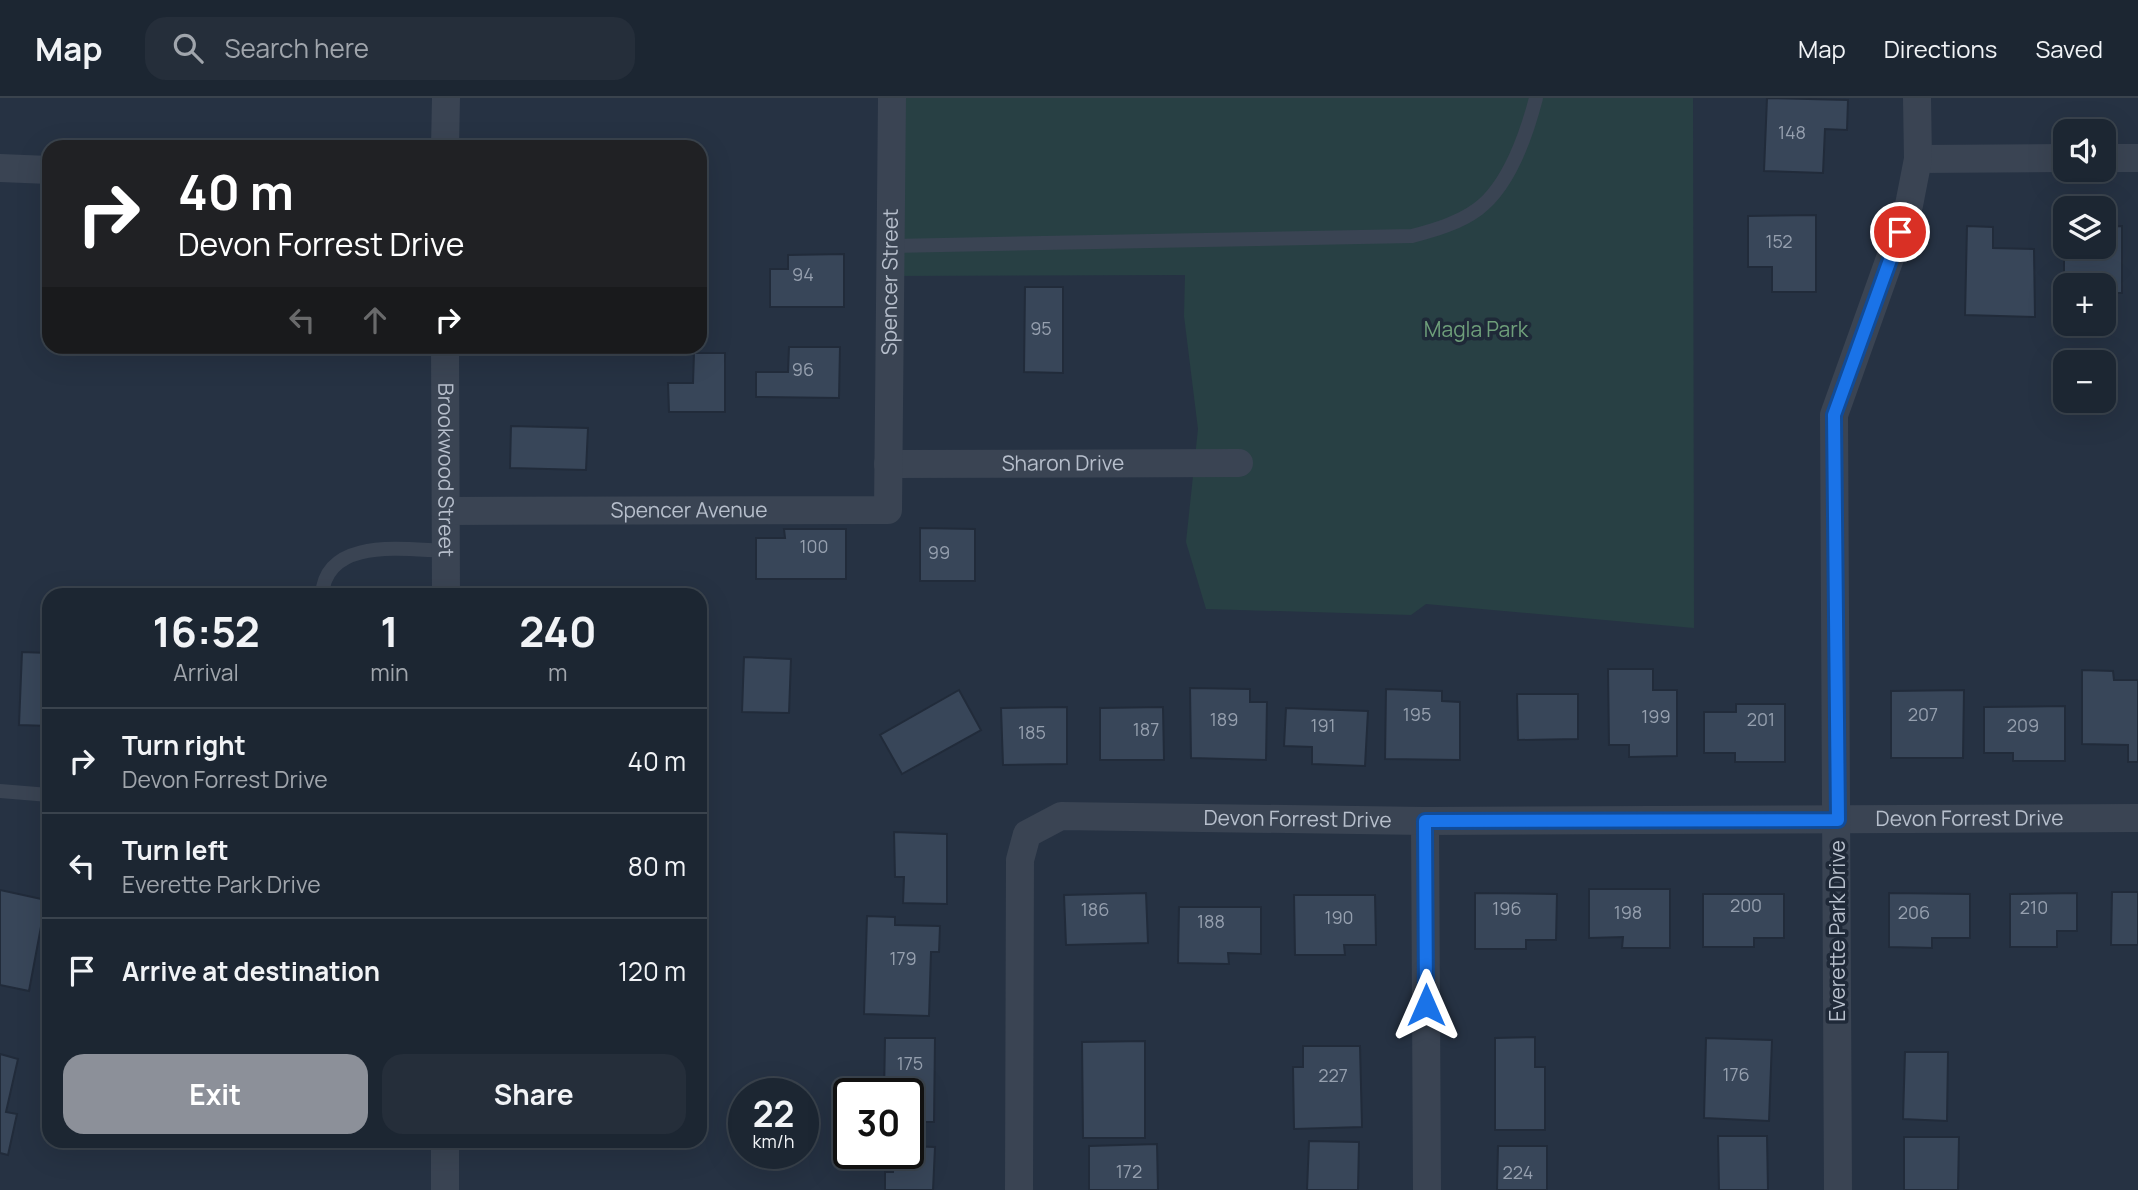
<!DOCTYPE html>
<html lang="en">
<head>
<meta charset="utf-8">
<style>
	body { margin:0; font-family:Manrope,sans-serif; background:#252e3a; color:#f1f3f6; height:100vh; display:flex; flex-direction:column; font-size:26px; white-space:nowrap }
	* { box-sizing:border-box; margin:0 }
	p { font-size:23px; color:#a0a5ac }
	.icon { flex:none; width:38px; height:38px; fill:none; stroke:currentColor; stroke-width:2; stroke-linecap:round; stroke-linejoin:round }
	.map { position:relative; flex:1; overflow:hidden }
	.details { position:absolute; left:42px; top:490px; width:665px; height:560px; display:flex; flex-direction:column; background:#1c2632; border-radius:21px; box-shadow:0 7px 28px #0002,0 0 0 2px #3a434d }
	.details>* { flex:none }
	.hud { position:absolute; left:42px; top:42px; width:665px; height:214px; border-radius:21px; box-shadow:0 7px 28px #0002,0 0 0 2px #3a434d; background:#202124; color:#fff; overflow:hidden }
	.controls { position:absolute; left:2053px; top:21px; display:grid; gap:14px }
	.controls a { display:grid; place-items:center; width:63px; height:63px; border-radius:14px; background:#1c2632; box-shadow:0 7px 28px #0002,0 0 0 2px #3a434d; font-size:35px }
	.speed { position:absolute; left:728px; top:980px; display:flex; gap:14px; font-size:35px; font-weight:700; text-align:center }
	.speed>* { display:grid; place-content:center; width:91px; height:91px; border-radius:50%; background:#1c2632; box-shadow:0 7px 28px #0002,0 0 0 2px #3a434d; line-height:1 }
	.speed small { font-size:18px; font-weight:400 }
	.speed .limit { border:4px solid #111; border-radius:10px; background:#fff; color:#111 }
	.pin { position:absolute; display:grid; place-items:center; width:60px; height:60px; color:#fff; margin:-30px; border:4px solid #fff; border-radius:50%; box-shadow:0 2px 7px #0007 }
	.me { position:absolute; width:77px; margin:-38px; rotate:0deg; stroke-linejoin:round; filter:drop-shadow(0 0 5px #0008) }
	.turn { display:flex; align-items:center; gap:24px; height:147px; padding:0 21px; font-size:32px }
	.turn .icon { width:91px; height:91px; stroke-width:2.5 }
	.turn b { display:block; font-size:49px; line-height:60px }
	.lanes { display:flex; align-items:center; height:66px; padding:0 21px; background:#0003; justify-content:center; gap:35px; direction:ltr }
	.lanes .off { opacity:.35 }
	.eta { display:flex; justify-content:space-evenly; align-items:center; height:119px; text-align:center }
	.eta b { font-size:42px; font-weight:700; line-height:49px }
	.action { display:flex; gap:14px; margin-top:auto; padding:14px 21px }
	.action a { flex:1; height:80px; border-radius:21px; background:#8c9099; color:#fff; font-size:28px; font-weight:700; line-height:80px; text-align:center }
	.action a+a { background:#252e3a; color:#f1f3f6 }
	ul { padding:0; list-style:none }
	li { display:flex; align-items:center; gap:21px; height:105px; padding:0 21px; border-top:2px solid #3a434d }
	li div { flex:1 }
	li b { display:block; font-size:26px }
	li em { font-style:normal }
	header { display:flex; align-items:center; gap:42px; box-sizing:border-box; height:98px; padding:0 35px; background:#1c2632; border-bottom:2px solid #3a434d }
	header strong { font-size:33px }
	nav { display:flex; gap:38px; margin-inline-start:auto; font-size:24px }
	.search { width:490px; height:63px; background:#252e3a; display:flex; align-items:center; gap:18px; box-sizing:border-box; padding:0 24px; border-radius:21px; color:#a0a5ac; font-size:26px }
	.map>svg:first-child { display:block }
</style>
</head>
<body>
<header>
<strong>Map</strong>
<div class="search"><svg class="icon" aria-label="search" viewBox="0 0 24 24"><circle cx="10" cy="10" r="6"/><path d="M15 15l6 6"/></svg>Search here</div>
<nav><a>Map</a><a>Directions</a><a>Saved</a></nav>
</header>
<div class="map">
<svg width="2138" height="1092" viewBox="0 0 2138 1092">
	<rect width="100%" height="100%" fill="#263243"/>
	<path fill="#284044" d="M892,0H1693L1694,530L1426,506L1411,517L1206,511L1186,444L1198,331L1184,218L1185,177L890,178Z"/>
	<g fill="#384659" stroke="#212b3a" stroke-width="2">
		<path d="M1767,0L1848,2L1847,32L1825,31L1823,75L1764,73Z"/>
		<path d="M1816,117V194H1772V169H1748V118Z"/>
		<path d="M1967,128L1993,129V150L2034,151L2035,219L1965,217Z"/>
		<path d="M2122,128V195H2104V187L2064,183V129L2065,149H2104V129Z"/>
		<path d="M844,156V209H770V171H788V157Z"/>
		<path d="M1025,189H1063V275L1024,274Z"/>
		<rect x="296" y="248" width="48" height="9"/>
		<path d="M789,249H840L839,300L756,299V274H788Z"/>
		<path d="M694,255H725V314H669L668,285H693Z"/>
		<path d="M511,328L588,330L586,372L510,370Z"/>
		<path d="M920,430L975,431V483H920Z"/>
		<path d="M784,431H846V481H756V440H785Z"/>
		<path d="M22,554L49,555V628L19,627Z"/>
		<path d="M744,559L791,561L789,615L742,614Z"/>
		<path d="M1608,571H1653V592H1677V658L1629,659V647H1609Z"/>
		<path d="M2082,572L2113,573L2114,582H2138V664H2128V647L2082,646Z"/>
		<path d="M1190,590L1250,591V604H1267L1266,662L1191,660Z"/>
		<path d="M1386,591L1442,593V603L1460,604V662L1385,661Z"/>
		<path d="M959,592L981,632L902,676L880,637Z"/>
		<path d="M1964,592L1963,660H1891V593Z"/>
		<path d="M1517,596H1578V641L1518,642Z"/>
		<path d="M1736,606H1785V664H1735V655H1704V614H1736Z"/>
		<path d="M2065,608V663H2013V655H1984V609Z"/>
		<path d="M1067,609V666L1003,667L1001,610Z"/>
		<path d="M1163,609L1164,662H1100V610Z"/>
		<path d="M1286,610L1368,613L1365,668L1312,666V649L1284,648Z"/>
		<path d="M894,734L947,736V806L903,805L904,779H895Z"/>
		<path d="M1589,791H1670V850H1622L1623,839L1589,840Z"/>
		<path d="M0,792L46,802L29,893L0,887Z"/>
		<path d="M2112,794H2138V847H2111Z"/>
		<path d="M1146,795L1148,845L1066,847L1064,797Z"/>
		<path d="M1475,795L1557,796L1556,842H1526V851H1475Z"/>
		<path d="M1889,795L1970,796V840H1932V850L1889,849Z"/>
		<path d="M2077,795V833H2057V849H2010V796Z"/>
		<path d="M1703,796H1784V840H1754V849H1703Z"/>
		<path d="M1294,797H1375L1376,847H1344L1345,857H1295Z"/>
		<path d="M1179,809H1261V856L1228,855L1229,866L1178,865Z"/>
		<path d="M867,818L895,819V827L940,828L939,854H931L929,918L864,916Z"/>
		<path d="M1535,939V969H1545V1032H1495V940Z"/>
		<path d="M885,940H935L934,1024H908V996H884Z"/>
		<path d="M1706,940L1772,942L1769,1023L1704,1020Z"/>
		<path d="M1145,943V1040H1083L1082,944Z"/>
		<path d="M1303,948H1360L1362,1029L1294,1031L1293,969H1303Z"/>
		<path d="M1905,954H1948L1947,1023L1903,1021Z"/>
		<path d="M0,956L18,961L6,1014L17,1016L8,1057L0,1055Z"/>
		<path d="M1718,1038H1767L1768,1092H1719Z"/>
		<path d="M1904,1039H1959L1958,1092H1904Z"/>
		<rect x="548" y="1043" width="45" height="4"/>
		<path d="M1309,1043L1359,1044L1358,1092H1307Z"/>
		<path d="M1157,1046L1158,1092H1089V1048Z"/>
		<path d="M908,1048L935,1049L933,1092H885V1074H893L894,1055H908Z"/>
		<path d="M1498,1048H1547V1092H1497Z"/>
	</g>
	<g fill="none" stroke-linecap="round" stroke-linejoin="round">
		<g stroke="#3a4453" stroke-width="14">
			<path d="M891,148L1412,138C1435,132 1459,125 1478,111C1509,88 1527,35 1536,0"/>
			<path d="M322,497C326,438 406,452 446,453"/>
			<path d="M0,693L49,697"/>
		</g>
		<g stroke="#3a4453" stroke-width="28">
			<path d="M445,49L446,0"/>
			<path d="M2104,60H2138"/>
			<path d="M1918,61L2065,60"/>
			<path d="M0,70L49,72"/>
			<path id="s1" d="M445,248L446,497"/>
			<path id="s2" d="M888,366L1239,365"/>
			<path id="s3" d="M446,413L888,412L892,0"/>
			<path d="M1425,723L1427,1092"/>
			<path d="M445,1092V1043"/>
			<path id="s4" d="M1019,1092L1020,762L1027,736L1061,718L1425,723L2138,720"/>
			<path d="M1838,1092L1834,317L1909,107L1918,61L1917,0"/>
		</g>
	</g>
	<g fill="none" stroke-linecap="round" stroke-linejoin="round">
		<defs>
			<path id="route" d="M1426,907L1425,723L1838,722L1834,317L1900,134"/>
		</defs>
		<use href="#route" stroke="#114b97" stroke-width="18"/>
		<use href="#route" stroke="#1a73e8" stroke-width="12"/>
	</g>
	<g text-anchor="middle" stroke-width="7" stroke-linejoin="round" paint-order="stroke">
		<g font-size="18" fill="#959fae">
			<text x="1792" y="41">148</text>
			<text x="1779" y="150">152</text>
			<text x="803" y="183">94</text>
			<text x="1041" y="237">95</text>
			<text x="803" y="278">96</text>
			<text x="814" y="455">100</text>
			<text x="939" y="461">99</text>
			<text x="1417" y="623">195</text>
			<text x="1923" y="623">207</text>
			<text x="1656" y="625">199</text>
			<text x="1224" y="628">189</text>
			<text x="1761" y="628">201</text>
			<text x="1323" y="634">191</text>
			<text x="2023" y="634">209</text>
			<text x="1146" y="638">187</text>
			<text x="1032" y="641">185</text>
			<text x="1746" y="814">200</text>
			<text x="2034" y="816">210</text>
			<text x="1507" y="817">196</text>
			<text x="1095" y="818">186</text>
			<text x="1628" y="821">198</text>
			<text x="1914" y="821">206</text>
			<text x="1339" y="826">190</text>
			<text x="1211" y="830">188</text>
			<text x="903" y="867">179</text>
			<text x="910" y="972">175</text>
			<text x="1736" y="983">176</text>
			<text x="1333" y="984">227</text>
			<text x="1129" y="1080">172</text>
			<text x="1518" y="1081">224</text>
		</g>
		<g font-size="21" fill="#b7bfcc" stroke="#1f2938">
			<text dy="7" stroke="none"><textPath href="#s3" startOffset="670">Spencer Street</textPath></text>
			<text dy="7" stroke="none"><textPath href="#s2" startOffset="175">Sharon Drive</textPath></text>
			<text dy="7" stroke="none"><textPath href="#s1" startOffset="124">Brookwood Street</textPath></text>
			<text dy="7" stroke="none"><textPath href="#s3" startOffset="243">Spencer Avenue</textPath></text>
			<text dy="7" stroke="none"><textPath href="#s4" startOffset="632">Devon Forrest Drive</textPath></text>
			<text dy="7" stroke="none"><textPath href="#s4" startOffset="1304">Devon Forrest Drive</textPath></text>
			<text transform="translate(1838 833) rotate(-90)" y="7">Everette Park Drive</text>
		</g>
		<g font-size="21" fill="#6e9e7a" stroke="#1f2938">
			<text x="1476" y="239">Magla Park</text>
		</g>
	</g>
</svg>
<div class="controls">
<a><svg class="icon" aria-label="sound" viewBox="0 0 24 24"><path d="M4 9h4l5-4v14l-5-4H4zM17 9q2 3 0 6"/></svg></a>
<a><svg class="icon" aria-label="layers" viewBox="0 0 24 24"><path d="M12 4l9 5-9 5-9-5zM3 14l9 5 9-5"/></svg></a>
<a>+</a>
<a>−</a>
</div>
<div class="speed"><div>22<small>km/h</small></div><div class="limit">30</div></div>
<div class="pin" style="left:1900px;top:134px;background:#d93025"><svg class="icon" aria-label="arrive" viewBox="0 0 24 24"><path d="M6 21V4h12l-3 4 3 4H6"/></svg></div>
<svg class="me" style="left:1426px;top:907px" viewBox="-20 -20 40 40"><path d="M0-17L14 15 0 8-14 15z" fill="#1a73e8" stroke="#fff" stroke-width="4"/></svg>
<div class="hud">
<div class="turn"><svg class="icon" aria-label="right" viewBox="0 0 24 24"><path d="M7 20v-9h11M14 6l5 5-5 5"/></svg><div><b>40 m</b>Devon Forrest Drive</div></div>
<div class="lanes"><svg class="icon off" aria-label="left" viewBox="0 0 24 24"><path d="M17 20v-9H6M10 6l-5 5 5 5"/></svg><svg class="icon off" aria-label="ahead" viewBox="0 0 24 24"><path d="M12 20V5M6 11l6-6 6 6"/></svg><svg class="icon" aria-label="right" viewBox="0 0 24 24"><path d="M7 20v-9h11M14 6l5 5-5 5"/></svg></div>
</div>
<section class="details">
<div class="eta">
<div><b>16:52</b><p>Arrival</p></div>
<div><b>1</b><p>min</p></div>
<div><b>240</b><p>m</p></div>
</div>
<ul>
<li><svg class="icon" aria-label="right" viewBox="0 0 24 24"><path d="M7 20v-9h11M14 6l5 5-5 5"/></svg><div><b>Turn right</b><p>Devon Forrest Drive</p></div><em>40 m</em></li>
<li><svg class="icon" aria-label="left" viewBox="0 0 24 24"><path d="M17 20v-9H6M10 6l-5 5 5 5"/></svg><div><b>Turn left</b><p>Everette Park Drive</p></div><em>80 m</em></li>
<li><svg class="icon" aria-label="arrive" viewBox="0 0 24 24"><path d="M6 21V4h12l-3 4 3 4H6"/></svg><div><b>Arrive at destination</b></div><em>120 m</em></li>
</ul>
<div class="action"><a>Exit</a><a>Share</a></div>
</section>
</div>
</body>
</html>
